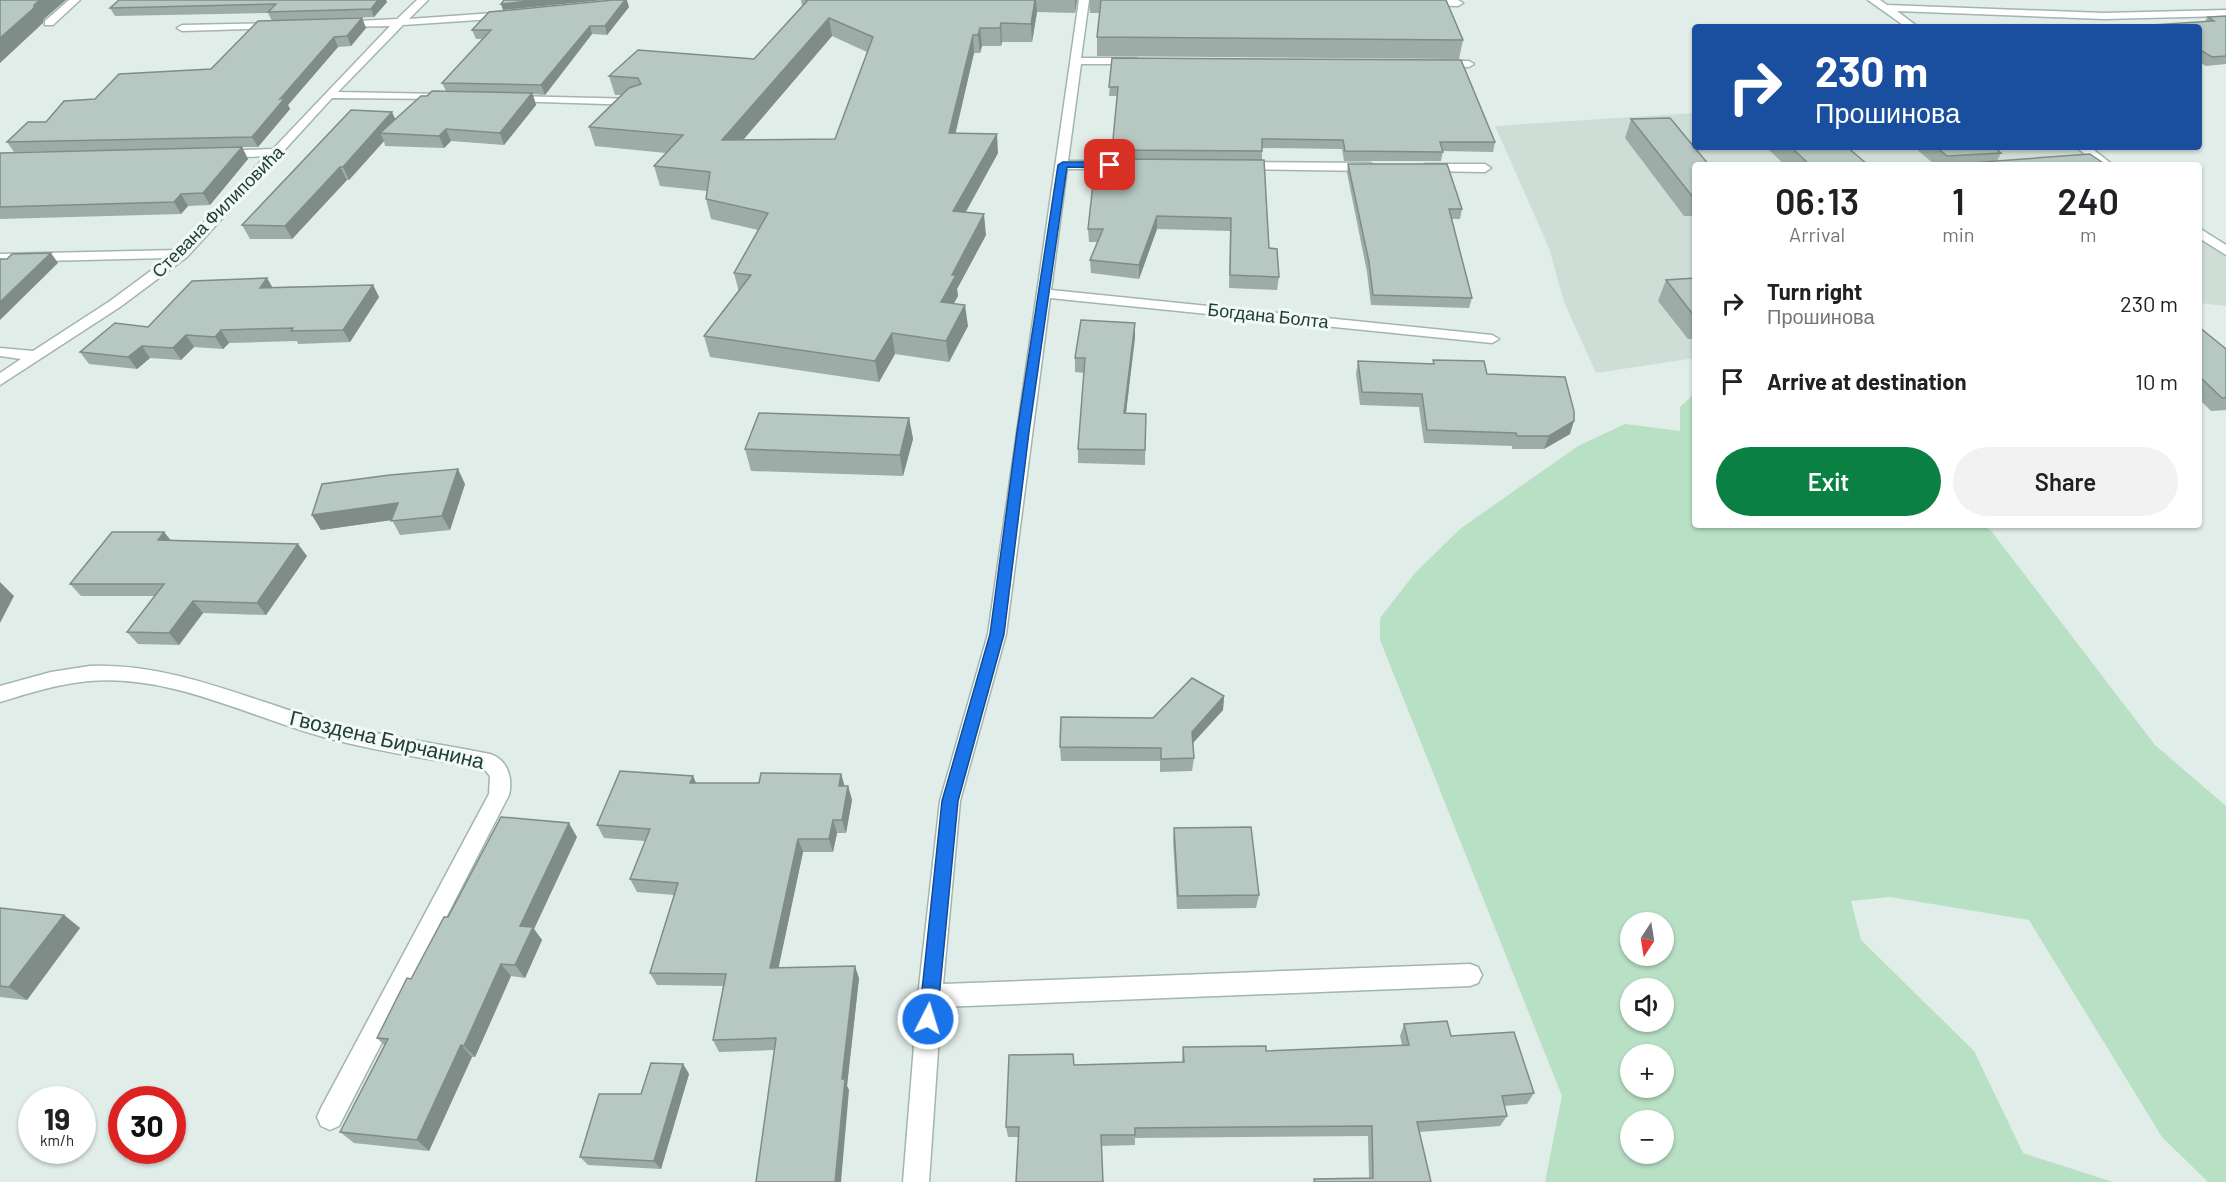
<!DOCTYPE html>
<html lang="en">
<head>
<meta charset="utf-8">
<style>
	body { margin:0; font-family:Barlow,sans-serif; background:#f2f2f2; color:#202124; height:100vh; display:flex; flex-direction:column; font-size:22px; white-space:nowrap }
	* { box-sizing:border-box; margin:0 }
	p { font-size:20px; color:#757577 }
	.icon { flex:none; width:33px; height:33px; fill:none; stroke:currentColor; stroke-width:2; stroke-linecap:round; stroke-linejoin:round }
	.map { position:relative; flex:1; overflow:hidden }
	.details { position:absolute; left:1692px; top:162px; width:510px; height:366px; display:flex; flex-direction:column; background:#fff; border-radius:6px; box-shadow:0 2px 4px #0004 }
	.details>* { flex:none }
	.banner { position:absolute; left:1692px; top:24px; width:510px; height:126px; border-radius:6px; box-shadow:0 2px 4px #0004; background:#1a4fa0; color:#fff; overflow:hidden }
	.needle { width:39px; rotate:192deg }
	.buttons { position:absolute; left:1620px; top:912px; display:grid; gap:12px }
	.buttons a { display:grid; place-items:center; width:54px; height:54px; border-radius:50%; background:#fff; box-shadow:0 2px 4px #0004; font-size:30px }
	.speed { position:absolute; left:18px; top:1086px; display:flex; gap:12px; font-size:30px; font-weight:700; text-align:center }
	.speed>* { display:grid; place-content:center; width:78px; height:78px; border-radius:50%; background:#fff; box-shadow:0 2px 4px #0004; line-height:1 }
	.speed small { font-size:15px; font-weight:400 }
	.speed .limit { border:9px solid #d22; background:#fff; color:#111 }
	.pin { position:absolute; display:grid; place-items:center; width:51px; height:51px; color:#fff; margin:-26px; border-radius:12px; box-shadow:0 3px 9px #0006 }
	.me { position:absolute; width:66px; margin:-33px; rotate:5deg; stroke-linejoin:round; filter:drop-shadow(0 0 4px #0008) }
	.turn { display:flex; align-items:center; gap:21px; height:126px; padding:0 24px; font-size:27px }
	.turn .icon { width:78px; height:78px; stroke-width:2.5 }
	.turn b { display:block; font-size:42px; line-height:51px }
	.eta { display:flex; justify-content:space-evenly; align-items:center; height:102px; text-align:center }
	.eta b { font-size:36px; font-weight:600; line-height:42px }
	.button { display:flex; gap:12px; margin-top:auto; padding:12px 24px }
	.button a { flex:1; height:69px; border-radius:36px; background:#0b8043; color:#fff; font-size:24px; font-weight:600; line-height:69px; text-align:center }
	.button a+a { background:#f2f2f2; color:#202124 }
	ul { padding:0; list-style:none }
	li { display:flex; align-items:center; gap:18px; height:78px; padding:0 24px }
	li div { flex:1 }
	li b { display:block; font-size:22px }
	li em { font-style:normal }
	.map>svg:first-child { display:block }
</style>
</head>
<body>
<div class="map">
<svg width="2226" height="1182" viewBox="0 0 2226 1182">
	<rect width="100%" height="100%" fill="#e1ede8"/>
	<g fill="#cfddd7">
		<path d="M1695,113V147H2082L2107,165H1695V358L1596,373L1564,302L1549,248L1495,126Z"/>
		<path d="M2199,232L2226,251V306L2199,303Z"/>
	</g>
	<path fill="#b8e0c4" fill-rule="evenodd" d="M1695,393V525H1983L1992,532L2155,745L2226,806V1182H2208L2162,1137L2029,920L1890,897L1851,901L1861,940L1974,1051L2023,1153L2113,1182H1545L1562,1096L1380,640V618L1415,573L1460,529L1578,446L1625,424L1680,431V407ZM1630,922H1664V956H1630ZM1630,988H1664V1022H1630ZM1630,1054H1664V1088H1630ZM1664,1120V1154H1630V1120Z"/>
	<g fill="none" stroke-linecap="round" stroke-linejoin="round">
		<defs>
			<g id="minor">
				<path d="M69,0H80L53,25H45V21Z"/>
				<path d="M417,0H428L409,19L508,12L513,15L508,18L403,25L338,92L442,94L448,97L446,99L332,98L187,257L120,307L0,385V373L21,359L0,356V348L33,351L110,301L168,258L0,262V254L178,250L266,156L220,158L214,154L216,151L273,149L390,26L341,27L337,26V22L397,19Z"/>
				<path d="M1079,0H1089L1081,58H1136L1141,61L1136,64H1081L1068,161H1133L1139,165L1133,169H1067L1051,290L1492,335L1499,339L1492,343L1050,298L1006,634L960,801L943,984L1470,964L1478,967L1482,975L1478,983L1470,986L941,1007L929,1182H903L918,996L940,801L988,634Z"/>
				<path d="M1423,0H1458L1463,3L1458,6L1419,5L1418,3Z"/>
				<path d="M1868,0H1880L1887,5L2104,13L2226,10V16L2104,19L1897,11L1918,27H1906Z"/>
				<path d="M278,23L283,26L282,28L182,31L177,28L182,25Z"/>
				<path d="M1439,61H1469L1474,64L1469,67L1435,66V62Z"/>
				<path d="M511,96L638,99L644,102L638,105L507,101L505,99Z"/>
				<path d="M2076,147H2090L2113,165H2099Z"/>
				<path d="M1239,162L1370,163L1376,167L1370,171L1235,169V163Z"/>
				<path d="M1425,164H1485L1491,168L1485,172L1421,171L1419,168Z"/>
				<path d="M2199,228L2226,245V255L2199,238Z"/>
				<path d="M90,666C172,663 247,699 324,721C378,736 435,743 490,754C508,760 513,778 509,795L339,1126L330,1130L321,1126L317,1117L321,1108L489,794L490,776L484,769C432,759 379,752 327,738C249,717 172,674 89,681C58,684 29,693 0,702V686L51,672Z"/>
			</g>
		</defs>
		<use href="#minor" stroke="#a3b5af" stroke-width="3"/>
		<use href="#minor" fill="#fff" fill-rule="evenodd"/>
	</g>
	<g fill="#9daca6" fill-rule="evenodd">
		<path d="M119,0H386L387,2L374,17L272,21L268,13L115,16L110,8Z"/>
		<path d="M801,0H1077L1075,13L1037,12L1032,42H1002L1001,46H982L980,53H974L955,133L998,153L966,212L986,235L957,289L958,296L954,303L968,326L949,362L895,354L879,382L710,357L704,336L739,292L734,273L758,230L711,219L706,199L707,191L660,186L654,166L666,153L595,146L589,127L621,95H615L609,76L754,59L802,6ZM832,36L867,52L835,139L743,140Z"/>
		<path d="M1089,0H1446L1463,40L1459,59L1097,56V37L1100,13H1090Z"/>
		<path d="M629,7L607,35L592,34L545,95L533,94L536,105L504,145L451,141L444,148L385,146L384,141L349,180H347L292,239H250L242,225L395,119L427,96L446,91L442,83L483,39H476L472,30Z"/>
		<path d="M2226,16V64L2206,66L2199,62V27L2205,21L2208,17Z"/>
		<path d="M362,18L366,28L351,46L338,47L288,105L290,109L258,147H242L248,159L210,205L188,206L181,214L0,219V153L171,149L14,152L7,142L46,122L95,99L211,69Z"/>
		<path d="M1112,58L1495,142L1493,152L1443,151L1441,161H1344L1342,149L1262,148V160L1269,248L1279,277L1277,290L1229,288L1230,231L1157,229L1139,279L1091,273L1090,260L1098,242H1089L1088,229L1104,176L1109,173L1112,159V150L1117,96H1109Z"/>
		<path d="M1631,119L1695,165V216H1684L1625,138Z"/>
		<path d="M1771,147H1847L1868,165H1785L1769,150Z"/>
		<path d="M1914,147H1994L2001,153L1997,161L2106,165H1935Z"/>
		<path d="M1348,164L1462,209L1460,219H1452L1472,298L1469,308L1371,305L1367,272L1347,173Z"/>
		<path d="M1695,278V339H1688L1658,301L1666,280Z"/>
		<path d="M373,285L379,297L350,342L298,344L297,341L229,343L223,349L194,347L181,360L150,358L137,369L89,364L80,352L148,327L272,287Z"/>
		<path d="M1135,323V337L1126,414H1146L1145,465L1078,463V449L1084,373L1075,372V358Z"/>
		<path d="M2199,327L2226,349V410L2211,411L2199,399Z"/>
		<path d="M1433,360L1487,374L1570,434L1544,449H1512V446L1424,443L1419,407L1360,405L1356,374L1358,361L1433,364Z"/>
		<path d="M909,418L913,439L903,476L751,471L745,449Z"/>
		<path d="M465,484L450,530L400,535L392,520L321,530L312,515Z"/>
		<path d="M171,540L307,556L266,615L203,613L179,645L138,644L127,632L154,596H81L70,584Z"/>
		<path d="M1224,696L1223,710L1193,743L1194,758L1192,771L1160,772V761H1061L1060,747Z"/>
		<path d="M841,774L844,786H848L852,800L846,833H837L833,852H803L778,968L859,978L847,1086L849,1090L775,1050L719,1052L713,1040L723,986L657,985L650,973L674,895L637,892L630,879L645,841L604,838L597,825L693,776L696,783H759Z"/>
		<path d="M1174,828L1259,895L1256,908L1177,909L1173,841Z"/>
		<path d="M577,837L534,929L542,940L525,978L511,976L475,1057H472L429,1151L354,1143L340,1132L384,1045L377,1038L448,917Z"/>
		<path d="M0,908L64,915L80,928L27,1000L0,997Z"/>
		<path d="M1404,1024L1451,1036L1534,1093L1527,1104L1504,1106L1507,1116L1500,1126L1419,1132L1431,1182H1313L1314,1179L1369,1178L1368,1136L1135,1138V1145L1101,1146L1019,1137H1008L1006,1127L1074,1065L1182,1062L1183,1047L1266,1051L1402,1045L1400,1036Z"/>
		<path d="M683,1064L689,1074L661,1169L588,1165L580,1157L641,1094Z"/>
	</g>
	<g fill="#7f8c87">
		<path d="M40,0H66L44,19L43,23L0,63V38Z"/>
		<path d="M378,0H386L387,2L374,17L371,9Z"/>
		<path d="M538,0H604L503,10L501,4Z"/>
		<path d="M625,0H627L629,7L607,35L605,26Z"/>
		<path d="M1035,0H1036L1037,12L1032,42L1031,24Z"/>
		<path d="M1075,0H1077L1075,13Z"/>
		<path d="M362,18L366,28L351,46L347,36Z"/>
		<path d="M829,18L832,36L726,160L722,140Z"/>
		<path d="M1001,23L1002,42L1001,46L1000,28Z"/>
		<path d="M590,26L592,34L545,95L541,85Z"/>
		<path d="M980,28L982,46L980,53L978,35Z"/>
		<path d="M973,35L974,53L951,153L949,133Z"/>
		<path d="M334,37L338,47L288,105L290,109L258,147L252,137L280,99Z"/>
		<path d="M532,93L536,105L504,145L500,133Z"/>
		<path d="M392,112L398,125L380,133L384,141L349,180L343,167Z"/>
		<path d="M446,129L451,141L444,148L439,136Z"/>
		<path d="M997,134L998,153L955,231L953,211Z"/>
		<path d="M242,147L248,159L210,205L203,193Z"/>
		<path d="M340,167L347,180L292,239L285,226Z"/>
		<path d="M181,194L188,206L181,214L174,202Z"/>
		<path d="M984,214L986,235L957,289L958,296L943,323L941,302L952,275Z"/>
		<path d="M1157,216V229L1139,279V265Z"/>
		<path d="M51,253L58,263L0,320V302Z"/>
		<path d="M267,278L274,290L260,288Z"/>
		<path d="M373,285L379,297L350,342L343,330Z"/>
		<path d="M965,305L968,326L949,362L946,341Z"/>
		<path d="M1135,323V337L1124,428V413Z"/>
		<path d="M221,330L229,343L223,349L215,337Z"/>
		<path d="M892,333L895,354L879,382L875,361Z"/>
		<path d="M186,335L194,347L181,360L173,348Z"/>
		<path d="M142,346L150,358L137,369L128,357Z"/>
		<path d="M909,418L913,439L903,476L900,455Z"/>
		<path d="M1574,421L1570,434L1544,449L1549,436Z"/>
		<path d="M458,469L465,484L450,530L442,516Z"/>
		<path d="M398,503L406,518L321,530L312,515Z"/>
		<path d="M164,532L174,544L158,540Z"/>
		<path d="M298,544L307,556L266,615L257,603Z"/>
		<path d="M0,582L14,596L0,623Z"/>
		<path d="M193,601L203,613L179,645L169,633Z"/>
		<path d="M1224,696L1223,710L1191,745L1192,732Z"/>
		<path d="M841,774L845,787L839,786Z"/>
		<path d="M693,776L699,790L690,783Z"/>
		<path d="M848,786L852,800L846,833L842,820Z"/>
		<path d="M833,820L837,833L833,852L829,839Z"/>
		<path d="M569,823L577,837L534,929L542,940L525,978L515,965L520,926Z"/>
		<path d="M798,839L803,852L776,980L770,968Z"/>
		<path d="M64,915L80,928L27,1000L9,987Z"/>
		<path d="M501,964L511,976L475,1057L464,1046Z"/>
		<path d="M855,966L859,978L847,1086L849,1090L841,1182H835L842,1079Z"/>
		<path d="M461,1045L472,1057L429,1151L417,1140Z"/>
		<path d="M683,1064L689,1074L661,1169L654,1161Z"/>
	</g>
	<g fill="#b6c8c1" stroke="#7f8c87" stroke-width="1.5" fill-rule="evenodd">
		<path d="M0,0H40L34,5V8L0,38Z"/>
		<path d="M119,0H378L371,9L268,12L276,4L110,8Z"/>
		<path d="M504,0H538L501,4Z"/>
		<path d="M613,0H625L605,26H590L541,85L442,83L491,30H472L489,12Z"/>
		<path d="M805,0H1035L1031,24L1001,23L1000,28H980L978,35H973L949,133L997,134L953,211L984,214L952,275H956L941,302L965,305L946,341L892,333L875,361L704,336L751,275L734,273L768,213L706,199L710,172L654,166L683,135L589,127L629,88L641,84L638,78L609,76L638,50L754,59L808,0ZM829,18L873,37L835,139L722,140Z"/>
		<path d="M1101,0H1446L1463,40L1097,37Z"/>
		<path d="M2226,16V56L2212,57L2202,51H2199V27H2121L2214,21L2208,17Z"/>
		<path d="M362,18L347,36L334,37L280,99L285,98L252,137L7,142L28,122H46L64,101L95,99L119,74L211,69L258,21Z"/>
		<path d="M1112,58L1461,60L1495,142H1440L1443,152L1345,151L1343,140L1262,139V151L1112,150L1118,87H1109Z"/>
		<path d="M432,91L532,93L500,133L446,129L439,136L380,133L421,96H427Z"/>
		<path d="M351,110L392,112L343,167H340L285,226L242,225Z"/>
		<path d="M1670,118L1709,165H1695V196H1692L1631,119Z"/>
		<path d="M242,147L203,193L181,194L174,202L0,207V153Z"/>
		<path d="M1791,147H1847L1868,165H1810Z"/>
		<path d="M1936,147H1994L2001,153L1947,156Z"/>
		<path d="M2090,154L2106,165H1972L1969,163Z"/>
		<path d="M1110,159L1264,160L1269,248L1277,249L1279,277L1230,275L1231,218L1157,216L1139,265L1090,260L1103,229H1088L1094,175L1104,176V172L1109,173Z"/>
		<path d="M1348,164H1447L1462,209H1449L1472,298L1373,295L1369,262Z"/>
		<path d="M51,253L0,302V259H7L12,254Z"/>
		<path d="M267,278L260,288L373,285L343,330L291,331L293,328L221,330L215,337L186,335L173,348L142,346L128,357L80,352L115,323L148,327L192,281Z"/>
		<path d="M1695,278V317L1666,280Z"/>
		<path d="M1081,320L1135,323L1124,413L1146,414L1145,450L1078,449L1085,358H1075Z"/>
		<path d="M2199,327L2226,349V398H2222L2199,376Z"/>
		<path d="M1433,360L1484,361L1487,374L1565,377L1574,411V421L1549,436H1517L1516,433L1427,430L1422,394L1362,392L1358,361L1434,364Z"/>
		<path d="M759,413L909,418L900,455L745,449Z"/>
		<path d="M458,469L442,516L391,521L398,503L312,515L322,484L390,475Z"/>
		<path d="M112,532H164L158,540L298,544L257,603L193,601L169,633L127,632L164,584H70Z"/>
		<path d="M1192,678L1224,696L1192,732L1194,758L1161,759V748L1060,747L1061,717L1153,718Z"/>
		<path d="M620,771L693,776L690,783H759L761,773L841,774L839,786H848L842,820H833L829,839H798L770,968L855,966L842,1079H845L835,1182H756L776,1038L713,1040L726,974L650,973L678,883L630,879L650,829L597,825Z"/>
		<path d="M501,817L569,823L520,926L533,927L515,965L501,964L464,1046L461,1045L417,1140L340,1132L388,1039L377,1038L407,978L411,979L444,917H448Z"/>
		<path d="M1251,827L1259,895L1178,896L1174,828Z"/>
		<path d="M0,908L64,915L9,987L0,986Z"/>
		<path d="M1447,1021L1451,1036L1514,1032L1534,1093L1502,1096L1507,1116L1417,1122L1431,1182H1315L1314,1179L1373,1178L1372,1126L1135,1128V1135H1101L1103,1182H1016L1019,1127H1006L1009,1055L1073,1054L1074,1065L1184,1062L1183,1047L1266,1046V1051L1409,1045L1404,1024Z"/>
		<path d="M651,1063L683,1064L654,1161L580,1157L599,1094H641Z"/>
	</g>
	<path fill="#1a73e8" stroke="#114b97" stroke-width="1.5" d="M1063,162H1110L1115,165L1110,168L1067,167L1029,432L1004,634L958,801L937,1019L934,1025L928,1028L921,1025L919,1019L942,801L990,634L1017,432L1058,165Z"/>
	<g text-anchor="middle" stroke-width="6" stroke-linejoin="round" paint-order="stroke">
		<g font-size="18" fill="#203f37" stroke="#f2f9f6">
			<text transform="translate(218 212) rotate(-45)" y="6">Стевана Филиповића</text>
			<text transform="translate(1268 316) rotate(6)" y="6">Богдана Болта</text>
		</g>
		<g font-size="21" fill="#203f37" stroke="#f2f9f6">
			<text transform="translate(387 740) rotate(13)" y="7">Гвоздена Бирчанина</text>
		</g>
	</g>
</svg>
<div class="buttons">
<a><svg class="needle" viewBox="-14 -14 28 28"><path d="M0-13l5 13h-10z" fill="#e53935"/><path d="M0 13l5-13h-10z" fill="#757577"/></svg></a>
<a><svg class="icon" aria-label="sound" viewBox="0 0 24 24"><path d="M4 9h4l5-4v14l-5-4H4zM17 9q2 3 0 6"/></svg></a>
<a>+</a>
<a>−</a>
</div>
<div class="speed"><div>19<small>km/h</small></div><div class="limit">30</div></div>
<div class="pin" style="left:1110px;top:165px;background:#d93025"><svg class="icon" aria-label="arrive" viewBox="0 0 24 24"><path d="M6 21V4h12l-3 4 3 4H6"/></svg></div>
<svg class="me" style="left:928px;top:1019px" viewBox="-20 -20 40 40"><circle r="17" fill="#1a73e8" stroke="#fff" stroke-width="3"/><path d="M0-11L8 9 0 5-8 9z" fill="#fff"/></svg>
<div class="banner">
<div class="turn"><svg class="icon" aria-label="right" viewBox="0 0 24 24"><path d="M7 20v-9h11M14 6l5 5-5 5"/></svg><div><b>230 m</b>Прошинова</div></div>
</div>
<section class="details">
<div class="eta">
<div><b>06:13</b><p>Arrival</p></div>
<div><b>1</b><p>min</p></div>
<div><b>240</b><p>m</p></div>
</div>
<ul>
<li><svg class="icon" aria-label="right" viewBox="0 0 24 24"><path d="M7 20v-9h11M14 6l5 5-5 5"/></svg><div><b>Turn right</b><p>Прошинова</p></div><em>230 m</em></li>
<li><svg class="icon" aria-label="arrive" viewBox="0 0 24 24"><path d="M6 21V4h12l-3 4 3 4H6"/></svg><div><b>Arrive at destination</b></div><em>10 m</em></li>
</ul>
<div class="button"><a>Exit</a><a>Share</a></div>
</section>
</div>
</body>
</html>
